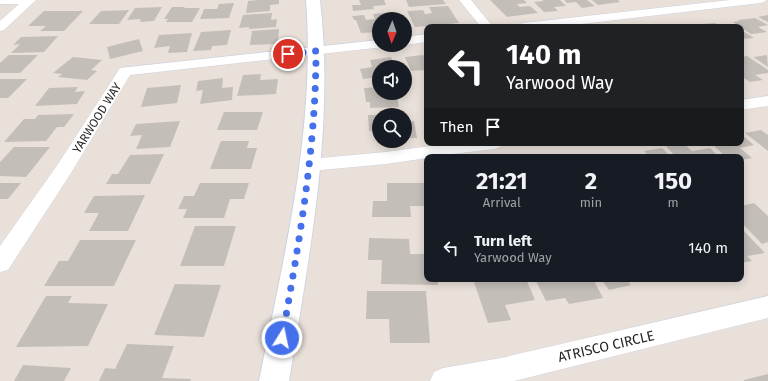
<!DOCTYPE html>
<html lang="en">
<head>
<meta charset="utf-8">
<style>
	body { margin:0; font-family:"Fira Sans",sans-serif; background:#20242c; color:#f1f3f6; height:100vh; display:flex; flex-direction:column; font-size:15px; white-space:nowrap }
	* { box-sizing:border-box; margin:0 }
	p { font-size:13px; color:#9ea1a6 }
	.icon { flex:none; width:22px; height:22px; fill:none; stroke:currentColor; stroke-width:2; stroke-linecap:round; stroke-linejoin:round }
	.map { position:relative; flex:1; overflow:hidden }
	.panel { position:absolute; left:424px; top:154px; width:320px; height:128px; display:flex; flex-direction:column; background:#171b24; border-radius:8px; box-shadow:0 2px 10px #0003 }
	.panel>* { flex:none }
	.banner { position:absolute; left:424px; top:24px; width:320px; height:122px; border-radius:8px; box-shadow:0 2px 10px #0003; background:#202124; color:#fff; overflow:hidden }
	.needle { width:26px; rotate:182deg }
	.tools { position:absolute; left:372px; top:12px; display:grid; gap:8px }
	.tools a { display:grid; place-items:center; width:40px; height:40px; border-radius:50%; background:#171b24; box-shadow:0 2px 10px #0003; font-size:20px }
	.pin { position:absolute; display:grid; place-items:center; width:34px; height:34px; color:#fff; margin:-17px; border:2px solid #fff; border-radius:50%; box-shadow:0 1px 4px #0007 }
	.me { position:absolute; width:44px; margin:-22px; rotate:10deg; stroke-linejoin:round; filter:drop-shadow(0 0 3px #0008) }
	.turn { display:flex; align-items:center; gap:14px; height:84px; padding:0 16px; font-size:18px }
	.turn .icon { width:52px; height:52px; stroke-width:2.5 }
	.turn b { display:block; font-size:28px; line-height:34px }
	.then { display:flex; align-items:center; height:38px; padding:0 16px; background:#0003; gap:8px; font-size:15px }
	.eta { display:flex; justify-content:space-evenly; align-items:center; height:68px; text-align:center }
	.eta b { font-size:24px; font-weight:700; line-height:28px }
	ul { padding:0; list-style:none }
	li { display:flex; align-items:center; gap:12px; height:52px; padding:0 16px }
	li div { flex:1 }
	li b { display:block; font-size:15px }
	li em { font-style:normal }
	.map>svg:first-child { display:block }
</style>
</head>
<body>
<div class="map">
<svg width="768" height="381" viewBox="0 0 768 381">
	<rect width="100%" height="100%" fill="#e9e1d9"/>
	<g fill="#c4beb9">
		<path d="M259,0H279V4L270,5V11L246,13L248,1Z"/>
		<path d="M359,0H384L386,5L373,6L374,9L353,11L352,5H361Z"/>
		<path d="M406,0H443L446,4L409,7Z"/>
		<path d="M490,0H524L527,3L517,4L520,7L530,6L538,13L507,17Z"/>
		<path d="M542,0H560L566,6L554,7L558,11L544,12L534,2L544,1Z"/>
		<path d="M564,0H587L595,6L582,8L576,2L567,3Z"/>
		<path d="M592,0H618L620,2L598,5Z"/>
		<path d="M234,3L229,18L200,19L204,9H217L219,4Z"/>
		<path d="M448,6L459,23L415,27L407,11L423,10L425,14L432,13L429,7Z"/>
		<path d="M162,7L154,21L140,22L141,19L127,20L135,8Z"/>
		<path d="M172,7H185L184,8H200L192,22H166L168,19H164Z"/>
		<path d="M129,10L119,24H89L101,11Z"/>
		<path d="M44,11H83L64,31H40L46,26H28Z"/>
		<path d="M392,12L396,19H379V32L361,33L356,20H354L352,16L364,15L366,20L375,19L373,14Z"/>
		<path d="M272,13L271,20L277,19L276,27L249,29V27L239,28L243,15Z"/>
		<path d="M768,15V22L758,17Z"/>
		<path d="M755,18L768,25L758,27L767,32L751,34L733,22L740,21L737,20Z"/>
		<path d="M715,23L720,26L733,24L737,27H706L702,24Z"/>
		<path d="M689,24L694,27H679L676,25Z"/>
		<path d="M279,29L278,44L250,45L252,31Z"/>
		<path d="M231,30L227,45L212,46L211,50L193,51L201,32Z"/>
		<path d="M741,30L754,38L741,39Z"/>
		<path d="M192,33L187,52L168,53L170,46L154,48L159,35Z"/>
		<path d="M58,36L44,52L11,53L20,44L13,45L21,37Z"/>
		<path d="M139,39L143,51L110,59L107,47Z"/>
		<path d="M9,55H38L20,73H0V63Z"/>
		<path d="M423,55L427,60V76L424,70L411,71L405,57Z"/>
		<path d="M767,55L768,67L753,57Z"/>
		<path d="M747,56L768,70V73L755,75L763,80L750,82L741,76V57Z"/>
		<path d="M73,57L102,60L91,70L97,71L87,80L58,77L62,74L53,73Z"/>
		<path d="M391,57L395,67H379V77L363,79L360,69L372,67L370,60Z"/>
		<path d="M261,74L260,80L278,79L276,94L237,96L243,75Z"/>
		<path d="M223,78L222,88L233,87L232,100L200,104L203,90L196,91L198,81Z"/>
		<path d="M0,79H27L8,98H0Z"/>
		<path d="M181,85L177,103L141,107L147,88Z"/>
		<path d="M78,87L75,92L85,91L77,104L35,106L49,88Z"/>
		<path d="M379,87V93H383L384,96L397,95L399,107L370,108V102H366L364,88Z"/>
		<path d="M224,112H263L257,130H217Z"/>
		<path d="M74,114L64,127H57L46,141L4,142L24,119H35L38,115Z"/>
		<path d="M368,115H379V130L369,131Z"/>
		<path d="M180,121L170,147L136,149L142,135L130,136L136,124Z"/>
		<path d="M414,121L417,138H405V122Z"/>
		<path d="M761,130L768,135V151L745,133Z"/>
		<path d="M741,134L754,145L740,148L752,158L741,160V157H726L711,143H741Z"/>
		<path d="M221,141H249L247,148H257L251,169H210Z"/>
		<path d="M680,143H683L692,151L710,148L719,157H676L665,145Z"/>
		<path d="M14,147H50L26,177L0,176V162Z"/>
		<path d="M662,148L671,157H650L644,151Z"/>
		<path d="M164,154L150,184H106L112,174H118L130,155Z"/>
		<path d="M0,183H21L8,199H0Z"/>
		<path d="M200,183H249L244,199H230L224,218H183L187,209H178L184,196H194Z"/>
		<path d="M387,183H427V206H410L411,217H372L373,201H387Z"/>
		<path d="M145,195L128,231H89L99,213H84L94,196Z"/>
		<path d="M754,203L768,216V242L762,244L741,222V206Z"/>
		<path d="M195,226H236L224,266H180Z"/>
		<path d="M741,228L765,253L747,256L752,261L741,263Z"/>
		<path d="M369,238L409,239L410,254H427V279H438V285L381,284L382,260H368Z"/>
		<path d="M80,240H136L114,286H44L59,261H68Z"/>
		<path d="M487,279H526L535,300L505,305L511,320L488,323L474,282Z"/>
		<path d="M535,279H593L603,298L569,304L565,298L546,301Z"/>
		<path d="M601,279H626L631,285L609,290Z"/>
		<path d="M175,284L221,285L204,337L154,335Z"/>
		<path d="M367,291H426L430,343H390L389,319H366Z"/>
		<path d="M46,296H72L68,303L108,304L88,346L16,347Z"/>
		<path d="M127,344L174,346L162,378L191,379L190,381H99L105,368L115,369Z"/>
		<path d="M23,365L71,368L64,381H14Z"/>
		<path d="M768,374V381H744V380Z"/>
	</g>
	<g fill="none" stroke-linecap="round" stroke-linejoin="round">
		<defs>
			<g id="street">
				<path d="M0,0H36L4,30L0,31V21L19,4H0Z"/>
				<path d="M459,0H471L493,27H481Z"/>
				<path d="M730,0H766L764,2L760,3L556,27H518L520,24L524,23Z"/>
				<path d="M427,34V42L405,45V37Z"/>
				<path d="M379,40V45H385L384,47L130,75L71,173L8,270L0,272V246L58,164L120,68Z"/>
				<path d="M768,96V106L741,110V100Z"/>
				<path d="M452,143H503L500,147L494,149L427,157V158L386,164L310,171L304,169L301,165L304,161L310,159L386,152Z"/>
				<path d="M768,296V318L514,381H430L434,372L443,368L501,358Z"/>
			</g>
			<path id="secondary" d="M306,0H320C335,127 309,256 289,381H259C284,256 316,128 306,0Z"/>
		</defs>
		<use href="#street" stroke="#cfd3df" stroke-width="1"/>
		<use href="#secondary" stroke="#cfd3df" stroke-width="2"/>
		<use href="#street" fill="#fff" fill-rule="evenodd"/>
		<use href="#secondary" fill="#fff" fill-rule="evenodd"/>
	</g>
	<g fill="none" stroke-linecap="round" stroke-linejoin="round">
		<path stroke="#4470eb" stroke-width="7" stroke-dasharray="0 12.6" d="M282,338C299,243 316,148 316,51L288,54"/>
	</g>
	<g text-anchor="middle" stroke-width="3" stroke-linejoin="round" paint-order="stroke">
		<g font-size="12" fill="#272727" stroke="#fff">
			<text transform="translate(97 118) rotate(-58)" y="4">YARWOOD WAY</text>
		</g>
		<g font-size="14" fill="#272727" stroke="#fff">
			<text transform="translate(606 346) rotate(-13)" y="5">ATRISCO CIRCLE</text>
		</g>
	</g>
</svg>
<div class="tools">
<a><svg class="needle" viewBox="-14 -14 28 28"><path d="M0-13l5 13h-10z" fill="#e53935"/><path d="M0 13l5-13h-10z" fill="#9ea1a6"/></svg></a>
<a><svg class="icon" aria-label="sound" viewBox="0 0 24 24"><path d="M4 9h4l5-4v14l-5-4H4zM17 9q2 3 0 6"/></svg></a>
<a><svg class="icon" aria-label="search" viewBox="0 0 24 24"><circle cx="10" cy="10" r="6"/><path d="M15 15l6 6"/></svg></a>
</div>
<div class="pin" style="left:288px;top:54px;background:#d93025"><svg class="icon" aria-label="arrive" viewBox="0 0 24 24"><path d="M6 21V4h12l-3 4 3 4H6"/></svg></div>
<svg class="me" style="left:282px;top:338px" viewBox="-20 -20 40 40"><circle r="17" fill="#4470eb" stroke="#fff" stroke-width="3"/><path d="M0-11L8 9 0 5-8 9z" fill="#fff"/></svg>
<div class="banner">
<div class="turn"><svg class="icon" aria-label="left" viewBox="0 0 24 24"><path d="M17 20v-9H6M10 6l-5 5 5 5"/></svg><div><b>140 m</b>Yarwood Way</div></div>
<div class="then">Then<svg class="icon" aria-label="arrive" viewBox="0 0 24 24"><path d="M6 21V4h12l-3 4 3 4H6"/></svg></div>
</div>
<section class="panel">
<div class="eta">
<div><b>21:21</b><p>Arrival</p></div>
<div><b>2</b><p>min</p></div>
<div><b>150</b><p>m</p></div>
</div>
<ul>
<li><svg class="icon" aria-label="left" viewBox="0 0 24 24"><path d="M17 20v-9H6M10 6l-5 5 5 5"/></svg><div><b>Turn left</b><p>Yarwood Way</p></div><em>140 m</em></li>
</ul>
</section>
</div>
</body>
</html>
